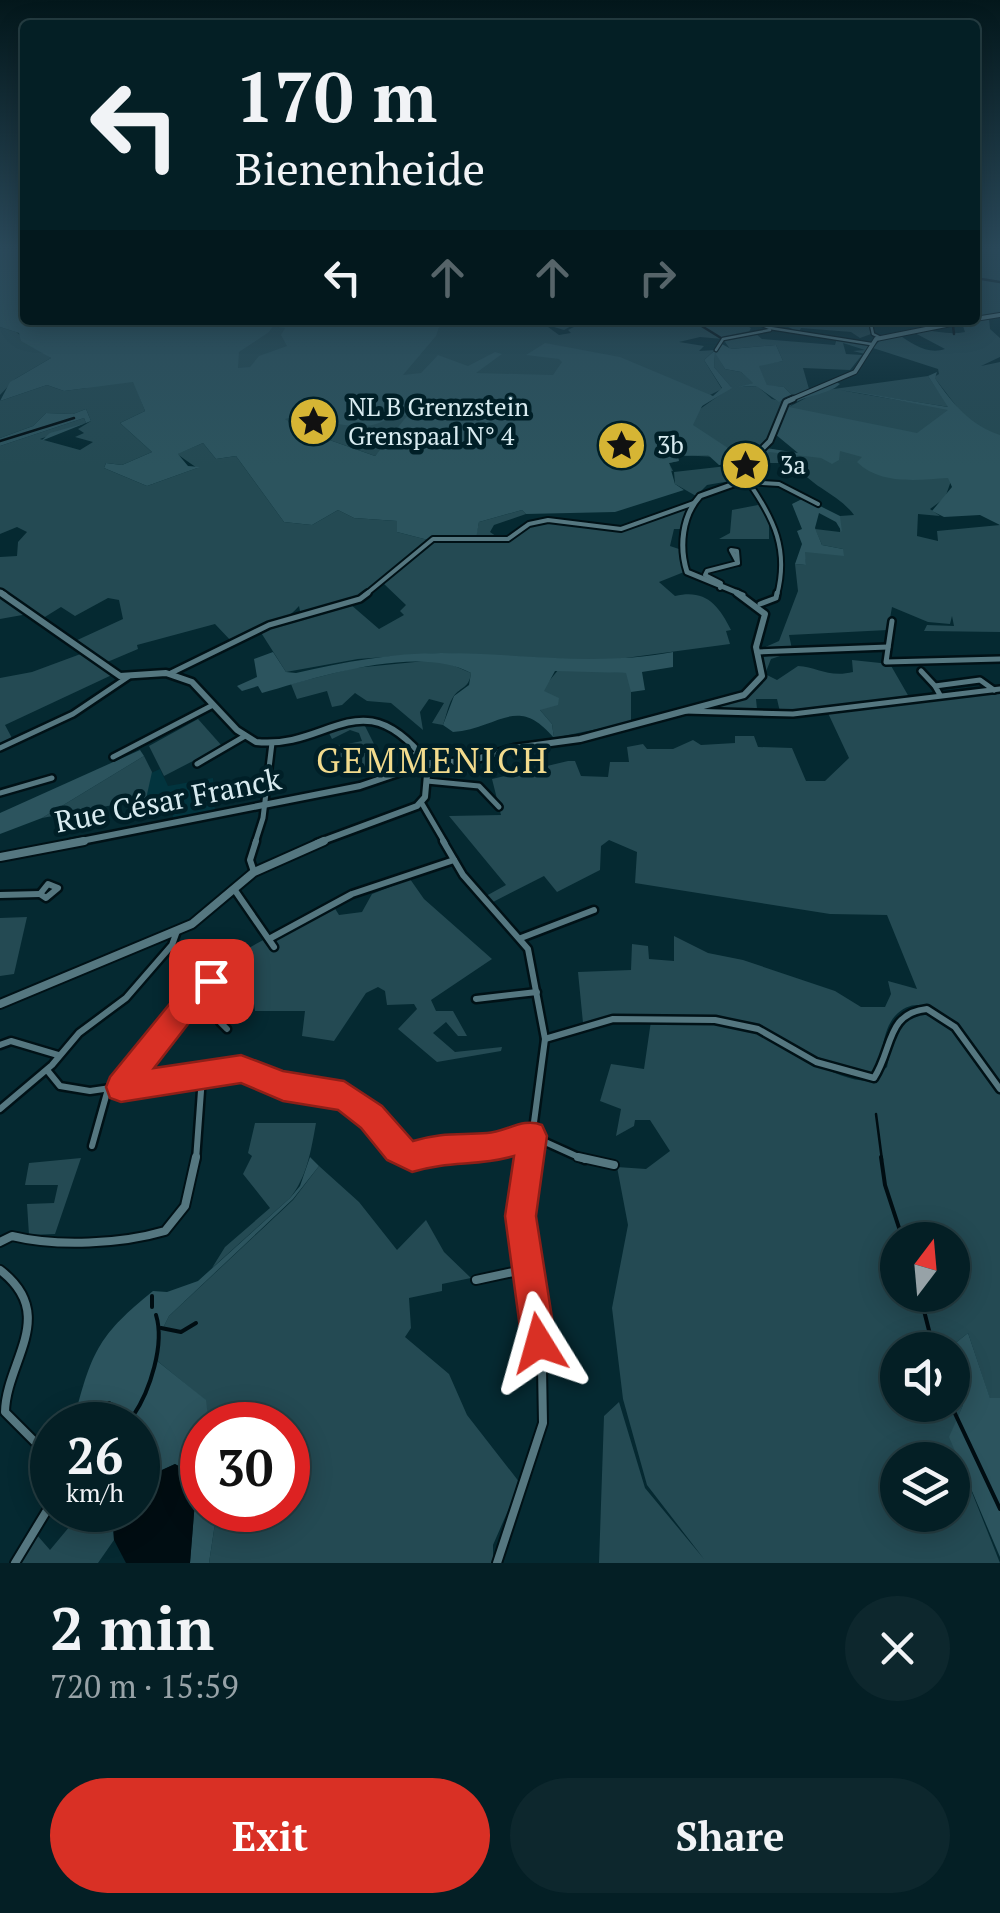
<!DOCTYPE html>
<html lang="en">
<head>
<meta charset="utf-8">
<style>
	body { margin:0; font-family:"PT Serif",serif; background:#0d272d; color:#f1f3f6; height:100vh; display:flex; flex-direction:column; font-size:38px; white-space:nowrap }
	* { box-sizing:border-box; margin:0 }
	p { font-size:32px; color:#97a2a7 }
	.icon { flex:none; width:55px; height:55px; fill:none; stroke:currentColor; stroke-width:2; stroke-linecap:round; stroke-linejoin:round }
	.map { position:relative; height:1563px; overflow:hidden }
	.side { display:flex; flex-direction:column; background:#041f25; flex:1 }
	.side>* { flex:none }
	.hud { position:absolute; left:20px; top:20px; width:960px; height:305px; border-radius:10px; box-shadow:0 5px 25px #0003,0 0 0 2px #253d42; background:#041f25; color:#f1f3f6; overflow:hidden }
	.needle { width:65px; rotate:16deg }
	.buttons { position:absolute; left:880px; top:1222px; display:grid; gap:20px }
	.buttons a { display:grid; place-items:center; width:90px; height:90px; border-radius:50%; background:#041f25; box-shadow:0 5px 25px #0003,0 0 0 2px #253d42; font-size:50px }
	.speed { position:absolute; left:30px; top:1402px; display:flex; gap:20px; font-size:50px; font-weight:700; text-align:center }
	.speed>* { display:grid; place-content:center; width:130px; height:130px; border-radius:50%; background:#041f25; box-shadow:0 5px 25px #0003,0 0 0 2px #253d42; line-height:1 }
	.speed small { font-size:25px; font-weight:400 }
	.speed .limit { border:15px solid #d22; background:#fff; color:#111 }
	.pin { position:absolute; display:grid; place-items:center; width:85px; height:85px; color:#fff; margin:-42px; border-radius:20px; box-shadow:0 5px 15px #0006 }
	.me { position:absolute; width:110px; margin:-55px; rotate:352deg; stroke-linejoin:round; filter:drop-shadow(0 0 8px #0008) }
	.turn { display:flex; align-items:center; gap:35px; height:210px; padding:0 50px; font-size:45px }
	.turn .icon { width:130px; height:130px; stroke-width:2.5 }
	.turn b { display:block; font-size:70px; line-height:85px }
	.lanes { display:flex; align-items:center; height:95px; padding:0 50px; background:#0003; justify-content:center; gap:50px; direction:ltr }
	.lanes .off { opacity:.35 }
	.round { display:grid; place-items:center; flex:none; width:105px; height:105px; border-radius:52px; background:#0d272d }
	.headline { display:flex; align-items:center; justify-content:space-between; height:170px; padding:0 50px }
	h1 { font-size:60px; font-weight:600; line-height:75px }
	.action { display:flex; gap:20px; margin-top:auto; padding:20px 50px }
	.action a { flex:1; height:115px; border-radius:60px; background:#d93025; color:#fff; font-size:40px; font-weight:600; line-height:115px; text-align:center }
	.action a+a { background:#0d272d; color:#f1f3f6 }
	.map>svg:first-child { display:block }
</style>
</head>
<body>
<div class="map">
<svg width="1000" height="1563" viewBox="0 0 1000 1563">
	<rect width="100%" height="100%" fill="#052931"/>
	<path fill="#02343e" d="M160,769L168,786L213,778L215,812L173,819L172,794L146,799L149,774Z"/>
	<g fill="#244a53" fill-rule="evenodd">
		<path d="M0,249H25V320H439L437,332L442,320H582L564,330L544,324L559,335L571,333L568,330L587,320H735L751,328L749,332L769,329L756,334L762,339L835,345L837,338L869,345L865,354L853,351L865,350L843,343L846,354L862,355L850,370L803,368L809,389L793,396L784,387L767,386L758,365L783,361L776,345L730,349L723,339L700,337L679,342L704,346L699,351L715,350L704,360L722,389L710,395L700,409L731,387L714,367L715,352L725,369L741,372L754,383L740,387L757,386L772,399L784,402L767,441L743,465L742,479L707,485L696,496L675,484L674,472L727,466L719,457L677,455L678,461L669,463L673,471L664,472L641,455L591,432L518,434L431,445L411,434L397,432L375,456L301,430L284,419L288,415L134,382L145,411L120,423L152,452L122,465L106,463L104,468L147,486L197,468L177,454L203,443L216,459L236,456L284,522L312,525L338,510L354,518L397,521V532L428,540H475L479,522L522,510L526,514L494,525L490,532L503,541L537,522L622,529L690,505L683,529H674L670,546L679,549L684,572L659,582L675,596C705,589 718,604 731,630L726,631L730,644L603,661L439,653L358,659L286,672L260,631L350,604L379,629L404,615L400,611L406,605L384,584L391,575L347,603L301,616L299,606C284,625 253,630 233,643L215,624L137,645L138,649L105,663L114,674L5,725L13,740L0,746V678L32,672L86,652L73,642L123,619L119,600L108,598L75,616L61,607L40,620L28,614L0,619V557L17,556L18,542L27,532L17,527L0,534V446L84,418L86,423L40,439L80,450L93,442L75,437L84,433L78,429L91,421L86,409L73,414L46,413L33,426L0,438V401L47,385L64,391L86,388L23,327L0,326Z"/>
		<path d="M975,249H1000V314L975,318Z"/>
		<path d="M989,319L990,329L1000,338V357L981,366L1000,362V480L951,481L945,498L930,509L940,516L918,514L917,536L938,541L937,531L1000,525V632L924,631L927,625L954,626L952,616L950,624L928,622L892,607L888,630L789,635L792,649H761L779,641L798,591L795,564L806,565L804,552L843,549L822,545L815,529L840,532V516L868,514L854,515C837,492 810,488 796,463H749L765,448L799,454L800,450L780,437L789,407L819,391L928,376L949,407L840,390L960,411L934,377L939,374L938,369L873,348L882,338L898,334C912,344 928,355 945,349L913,332C933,328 945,336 965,332L962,323Z"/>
		<path d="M762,320L868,324L871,334L860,338L851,332L801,328L799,332L788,327L796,326L790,323L771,326L757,322Z"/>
		<path d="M0,327L16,332L51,358L15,379L0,395Z"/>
		<path d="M753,489L774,524H769V539H719L730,533L732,510L758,505Z"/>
		<path d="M789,653L771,659L765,674L777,680L798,666C817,667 829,678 853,672L852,660L890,664L909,697L785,712H780L777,699H756L757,709H699L751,694L764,678L762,657Z"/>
		<path d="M425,661H443L471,673C469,690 459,686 452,699C448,706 446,717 443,725L432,723L444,703L429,699L420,712L423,730L391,703L367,701L355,693L342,705L332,707L327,691L297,699L291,684L354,668Z"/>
		<path d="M559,669L627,673L631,678V722L554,738L552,724L540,710L544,687Z"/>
		<path d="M1000,690V1086C984,1061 934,975 895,1016C881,1032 884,1057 873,1075L816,1061L781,1038L739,1022L613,1017L583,1023L578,972L631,970L632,944L648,946L649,959L674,961V936L708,953L743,960L835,991L861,1007H885L891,994L888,981L917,989L887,915L830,914L635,883L637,852L609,840L601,846L600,870L557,892L544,876L493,902L486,896L506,885L449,816L501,815L492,779L568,761H575L581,776L608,777L610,762H629L627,747L643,744L647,749H673L693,740L701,745L735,743V736H754L758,747L792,748L806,781H825L849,758L827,711Z"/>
		<path d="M198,719L222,746L164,776L149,746Z"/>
		<path d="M363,722L375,746L370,752L375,763L347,773L337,746L362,741L359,733L350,730L332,739L327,729Z"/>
		<path d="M144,756L152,772L146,799L42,818Z"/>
		<path d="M410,879L424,899L492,959L431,1000L436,1011H453L467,1036H458L446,1022L433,1033L455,1052L502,1047L501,1051L437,1062L398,1029L417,1009L414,1004L387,1005L385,991L378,987L366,993L334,1041L302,1036L305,1011H255L247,949L265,939L273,949L278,937L334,907L339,915L362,912L372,894Z"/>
		<path d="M27,917L14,974L0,976V918Z"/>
		<path d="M917,1012L946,1019L1000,1092V1398L990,1399L968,1333L953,1345L963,1405L950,1437L1000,1563H599L604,1416L619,1402L645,1488L704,1559L647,1485L623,1399L612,1308L628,1225L617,1167L646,1169L670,1151L650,1120H635L634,1126L616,1136L621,1109L600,1101L611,1064L644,1069L651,1021C686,1023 725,1018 758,1031C796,1046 827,1080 870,1081L887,1067L895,1025ZM898,1240H952V1295H898ZM898,1350H952V1405H898ZM898,1460H952V1515H898Z"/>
		<path d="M255,1123H316C311,1151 307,1177 290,1198L212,1268L225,1247L270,1208L243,1174L252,1156L248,1153Z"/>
		<path d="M81,1158L55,1234L29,1235L27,1204L54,1203L58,1185H25L29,1163Z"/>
		<path d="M319,1166L359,1202L397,1250L426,1220L444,1252L471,1278L442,1284V1291L409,1298L411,1328L405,1337L449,1374L467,1415L520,1483L493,1545V1563H209L217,1510H288V1425H209L205,1400L155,1359L159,1336L169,1316L293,1200Z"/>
		<path d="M94,1510H112L114,1540L98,1563H20L37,1535L50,1550L75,1520L81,1527Z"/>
	</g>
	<g fill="#2c545e" fill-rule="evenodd">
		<path d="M25,249V320H277L269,332L239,352L238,368L250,367L259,356L287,346L281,335L285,328L278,327L281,325H307L310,320H442L436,336L403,375L421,373L438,355L468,366L495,352L502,354L476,373L553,375L562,362L559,359L526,355L545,343L620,357L713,396L722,388L704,360L722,344L731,349L776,345L783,361L759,366L767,385L784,387L793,396L779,402L756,386L738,387L753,383L741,372L725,369L715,353L714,367L732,388L702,406L693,425L728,448L752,455L744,465H719L708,455L678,456L679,461L669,463L675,484L684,490L615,512L526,514L522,510L479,522L476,539L428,540L397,532V521L354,518L338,510L312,525L284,522L236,456L216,459L203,443L178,454L188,466L200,467L147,486L104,468L106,463L122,465L152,452L120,423L145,411L133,382L64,391L47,385L0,401L10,382L51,358L21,341L19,333L0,327V250ZM312,412C326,424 358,430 376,424C389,420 393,412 407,416L375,456L301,430L285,419Z"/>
		<path d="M937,372L935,378C952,403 970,425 1000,435V525L980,515L944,517L932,511L952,487L948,478C918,480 880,485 857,462L862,457L840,451L839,460L832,464L821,458L769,452L758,465L749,464L766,448L798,453L775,434L788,403L836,382L840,384C827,396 804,394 789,407L917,433L948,410L839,389L948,407L928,376Z"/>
		<path d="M86,409L91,421L41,441L50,433L86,423L84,418L0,446V438L33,426L46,413L73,414Z"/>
		<path d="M804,498L840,516L842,532L836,522L819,513L815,528L822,545L843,549L844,556L805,552L806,565L795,564L802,544L797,531L802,529L792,504Z"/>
		<path d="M273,652L286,672L296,673C344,662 392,653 441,653C519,653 595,667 673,652V667L642,672L645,690L631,692L626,673L555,671L544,691L559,698L558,705L540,710L552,724L554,738C517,694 500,728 453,732L443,725L454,696L469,685L471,673C419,644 318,677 262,693L258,686L242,691L237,686L257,677L254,659Z"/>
		<path d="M140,750L144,756L42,818L0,834V813Z"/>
		<path d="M310,1157L319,1166L293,1199L169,1316L159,1336L156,1360L206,1400L209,1425H202L196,1477L202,1485V1510H217L209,1563H190L195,1501L184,1469L175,1464L138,1481V1425H90L75,1416C92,1350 100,1334 153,1291L167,1292L198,1281L290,1198L300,1186Z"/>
		<path d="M968,1333L990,1398H1000V1557L949,1437L963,1405L953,1345Z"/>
	</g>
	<path fill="#000d12" d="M175,1464L184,1469L195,1501L190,1563H126L114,1540L112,1510H138V1481Z"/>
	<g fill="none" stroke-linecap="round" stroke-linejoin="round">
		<g stroke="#000d12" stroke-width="2.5">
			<path d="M975,278L1000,282"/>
			<path d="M692,320L721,338"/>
			<path d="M953,326L954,334"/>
			<path d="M0,441L74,418"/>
			<path d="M876,1114L882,1160"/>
		</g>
		<g stroke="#000d12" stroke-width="4">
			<path d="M881,1157L885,1185L903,1240"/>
			<path d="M920,1295L934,1350"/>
			<path d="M152,1296V1307"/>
			<path d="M161,1328L181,1332L196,1323"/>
			<path d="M109,1403L133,1416L137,1425"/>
			<path d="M951,1405L1000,1509"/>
			<path d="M133,1416C150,1391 165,1344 156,1315"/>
			<path d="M138,1427L156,1472"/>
		</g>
		<defs>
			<g id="street-far4">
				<path d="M750,320L770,328L871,344"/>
				<path d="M870,320L873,334L879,337"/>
				<path d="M716,350L723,339L770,330"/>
			</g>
			<g id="street-far3">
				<path d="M746,482L779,484L818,504"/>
				<path d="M749,483C774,519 789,550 777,595"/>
				<path d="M731,550L737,551L738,563Z"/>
				<path d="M720,588L721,583L705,575L707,571L738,563"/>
				<path d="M365,595L433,539H508L529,524L548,520L621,529L694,503"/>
			</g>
			<g id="street-far2">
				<path d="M760,604L776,598L777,593"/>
				<path d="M892,621L886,662L1000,659"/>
				<path d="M757,652L888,647"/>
				<path d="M921,671L935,686"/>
				<path d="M171,673L269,625L360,599L368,593"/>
				<path d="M940,695L935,686L980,680L994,690"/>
				<path d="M685,711L793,714L1000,689"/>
				<path d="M0,748L73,714L128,677"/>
				<path d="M113,757L213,705"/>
				<path d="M197,764L245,736"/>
				<path d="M402,771L403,764L419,751"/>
				<path d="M427,781L479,786L499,807"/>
				<path d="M0,793L52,778"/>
				<path d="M421,802L445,843"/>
				<path d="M255,843L263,818L272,743"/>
			</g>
			<g id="street-far1">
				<path d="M443,841L463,875L528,949L545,1039L529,1160"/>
				<path d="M254,872L250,860L256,841"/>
				<path d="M48,884L58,888L46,898L40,894Z"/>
				<path d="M234,889L274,947"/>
				<path d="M0,895L40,894"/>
				<path d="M521,938L594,910"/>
				<path d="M269,939L352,894L454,860"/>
				<path d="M476,999L537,992"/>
				<path d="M545,1039L613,1019L715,1020L758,1029L816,1062L874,1078C893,1049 886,1013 927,1009L955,1027L1000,1089"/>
				<path d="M0,1045L11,1041L58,1055"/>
				<path d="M47,1070L60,1086L90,1091L241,1069L283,1086L344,1096L412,1157C452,1145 491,1147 532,1136"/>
				<path d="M121,1087L207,981L215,988L220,1022L227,1029"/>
				<path d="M0,1109L52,1065L79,1033L126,998L172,945L177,931"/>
				<path d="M532,1136L585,1160"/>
				<path d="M92,1146L108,1089"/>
				<path d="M196,1160L202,1077"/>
			</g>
			<g id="street">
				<path d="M578,1157L614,1165"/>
				<path d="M0,1242L12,1236C57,1247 121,1244 165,1231L185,1206L196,1157"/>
				<path d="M0,1270C59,1315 6,1361 5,1412L52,1459"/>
				<path d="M476,1280L527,1269"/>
				<path d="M15,1563L52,1502"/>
				<path d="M497,1563L543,1423L542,1368L521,1215L529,1157"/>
			</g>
			<g id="secondary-far3">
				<path d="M975,319L1000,315"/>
				<path d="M787,401L855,372L876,339L971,320"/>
			</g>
			<g id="secondary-far2">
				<path d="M0,592L5,595"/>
				<path d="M743,595L687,572C679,547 682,516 700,496L745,480L747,464L770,441L786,402L793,399"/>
			</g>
			<g id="secondary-far1">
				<path d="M1,593L120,676L166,673L192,682L237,730L256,742C330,750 361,677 428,763"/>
				<path d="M71,843L360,786L428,763L470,761L514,748L580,739L744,695L762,676L756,647L765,614L737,593"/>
				<path d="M317,843L417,806L425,797L428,763"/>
			</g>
			<g id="secondary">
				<path d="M0,857L84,841"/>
				<path d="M0,1004L192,924L254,872L324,841"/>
			</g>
		</defs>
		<use href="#street-far4" stroke="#001116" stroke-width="5"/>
		<use href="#street-far3" stroke="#001116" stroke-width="8"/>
		<use href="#street-far2" stroke="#001116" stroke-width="10"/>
		<use href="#street-far1" stroke="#001116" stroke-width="11"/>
		<use href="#street" stroke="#001116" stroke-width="12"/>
		<use href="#secondary-far3" stroke="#001116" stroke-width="6"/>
		<use href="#secondary-far2" stroke="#001116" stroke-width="9"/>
		<use href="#secondary-far1" stroke="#001116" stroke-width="11"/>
		<use href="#secondary" stroke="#001116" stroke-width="12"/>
		<use href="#street-far4" stroke="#557780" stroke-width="2.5"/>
		<use href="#street-far3" stroke="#557780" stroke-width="4"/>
		<use href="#street-far2" stroke="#557780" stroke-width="5"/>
		<use href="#street-far1" stroke="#557780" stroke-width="6"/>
		<use href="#street" stroke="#557780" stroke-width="8"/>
		<use href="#secondary-far3" stroke="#557780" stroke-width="4"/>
		<use href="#secondary-far2" stroke="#557780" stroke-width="5"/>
		<use href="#secondary-far1" stroke="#557780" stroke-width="6"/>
		<use href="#secondary" stroke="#557780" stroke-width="8"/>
	</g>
	<linearGradient id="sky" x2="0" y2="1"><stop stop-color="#03171b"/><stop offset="0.53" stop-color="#2a495a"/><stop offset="1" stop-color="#2a495a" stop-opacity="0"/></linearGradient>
	<rect width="1000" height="467" fill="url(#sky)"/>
	<path fill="#d93025" stroke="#8d1f18" stroke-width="2.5" d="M211,969L221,972L224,981L221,990L212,993L154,1068L241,1055L283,1071L344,1081L382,1106L413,1141C443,1132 457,1135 487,1133C506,1132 523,1117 542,1125L547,1136L536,1216L556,1343L551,1355L539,1360L527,1355L522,1343L505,1216L514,1156C477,1167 451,1160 412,1172L387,1160L361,1128L338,1110L283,1101L241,1083L121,1102L110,1098L106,1087L110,1077L194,974Z"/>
	<defs>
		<symbol id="sight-disc" viewBox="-11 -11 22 22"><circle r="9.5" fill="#d6b534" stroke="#001f27"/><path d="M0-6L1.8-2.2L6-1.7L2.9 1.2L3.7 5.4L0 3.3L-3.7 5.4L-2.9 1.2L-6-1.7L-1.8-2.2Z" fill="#111"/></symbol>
	</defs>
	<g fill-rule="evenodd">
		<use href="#sight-disc" x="286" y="394" width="55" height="55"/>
		<use href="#sight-disc" x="594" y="418" width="55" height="55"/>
		<use href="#sight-disc" x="718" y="438" width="55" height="55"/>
	</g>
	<g text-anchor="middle" stroke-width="9" stroke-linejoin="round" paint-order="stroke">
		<g font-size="25" fill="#d8ebf0" stroke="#001f27" text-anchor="start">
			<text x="348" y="416">NL B Grenzstein<tspan x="348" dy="29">Grenspaal N° 4</tspan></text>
			<text x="657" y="454">3b</text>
			<text x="780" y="474">3a</text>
		</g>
		<g font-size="30" fill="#d8ebf0" stroke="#001f27">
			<text transform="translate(168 801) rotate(-11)" y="10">Rue César Franck</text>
		</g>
		<g font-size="35" letter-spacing="2.5" fill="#f2db8d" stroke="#001f27">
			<text x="433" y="773">GEMMENICH</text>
		</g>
	</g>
</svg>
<div class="buttons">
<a><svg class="needle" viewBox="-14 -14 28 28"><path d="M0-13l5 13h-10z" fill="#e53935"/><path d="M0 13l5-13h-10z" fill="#97a2a7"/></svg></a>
<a><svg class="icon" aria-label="sound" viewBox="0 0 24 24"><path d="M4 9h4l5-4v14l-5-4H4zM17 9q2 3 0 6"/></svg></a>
<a><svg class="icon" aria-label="layers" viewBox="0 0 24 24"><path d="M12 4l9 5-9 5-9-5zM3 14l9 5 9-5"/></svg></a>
</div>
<div class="speed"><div>26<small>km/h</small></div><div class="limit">30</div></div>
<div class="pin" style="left:211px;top:981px;background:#d93025"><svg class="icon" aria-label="arrive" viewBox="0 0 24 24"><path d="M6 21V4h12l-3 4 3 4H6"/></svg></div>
<svg class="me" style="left:539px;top:1343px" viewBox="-20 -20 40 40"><path d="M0-17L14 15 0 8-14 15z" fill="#d93025" stroke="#fff" stroke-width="4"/></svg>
<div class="hud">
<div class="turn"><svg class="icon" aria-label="left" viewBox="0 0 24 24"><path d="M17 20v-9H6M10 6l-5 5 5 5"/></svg><div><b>170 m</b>Bienenheide</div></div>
<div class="lanes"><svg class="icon" aria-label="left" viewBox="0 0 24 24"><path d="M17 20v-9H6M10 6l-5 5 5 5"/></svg><svg class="icon off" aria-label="ahead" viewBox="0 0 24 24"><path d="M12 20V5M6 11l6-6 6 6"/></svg><svg class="icon off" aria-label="ahead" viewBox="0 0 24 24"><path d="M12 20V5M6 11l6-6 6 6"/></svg><svg class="icon off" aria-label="right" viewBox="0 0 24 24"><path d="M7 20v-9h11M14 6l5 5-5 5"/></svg></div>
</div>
</div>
<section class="side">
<div class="headline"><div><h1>2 min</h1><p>720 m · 15:59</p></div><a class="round"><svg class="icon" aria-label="close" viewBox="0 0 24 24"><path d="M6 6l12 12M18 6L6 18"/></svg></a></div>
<div class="action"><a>Exit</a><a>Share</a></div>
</section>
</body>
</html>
